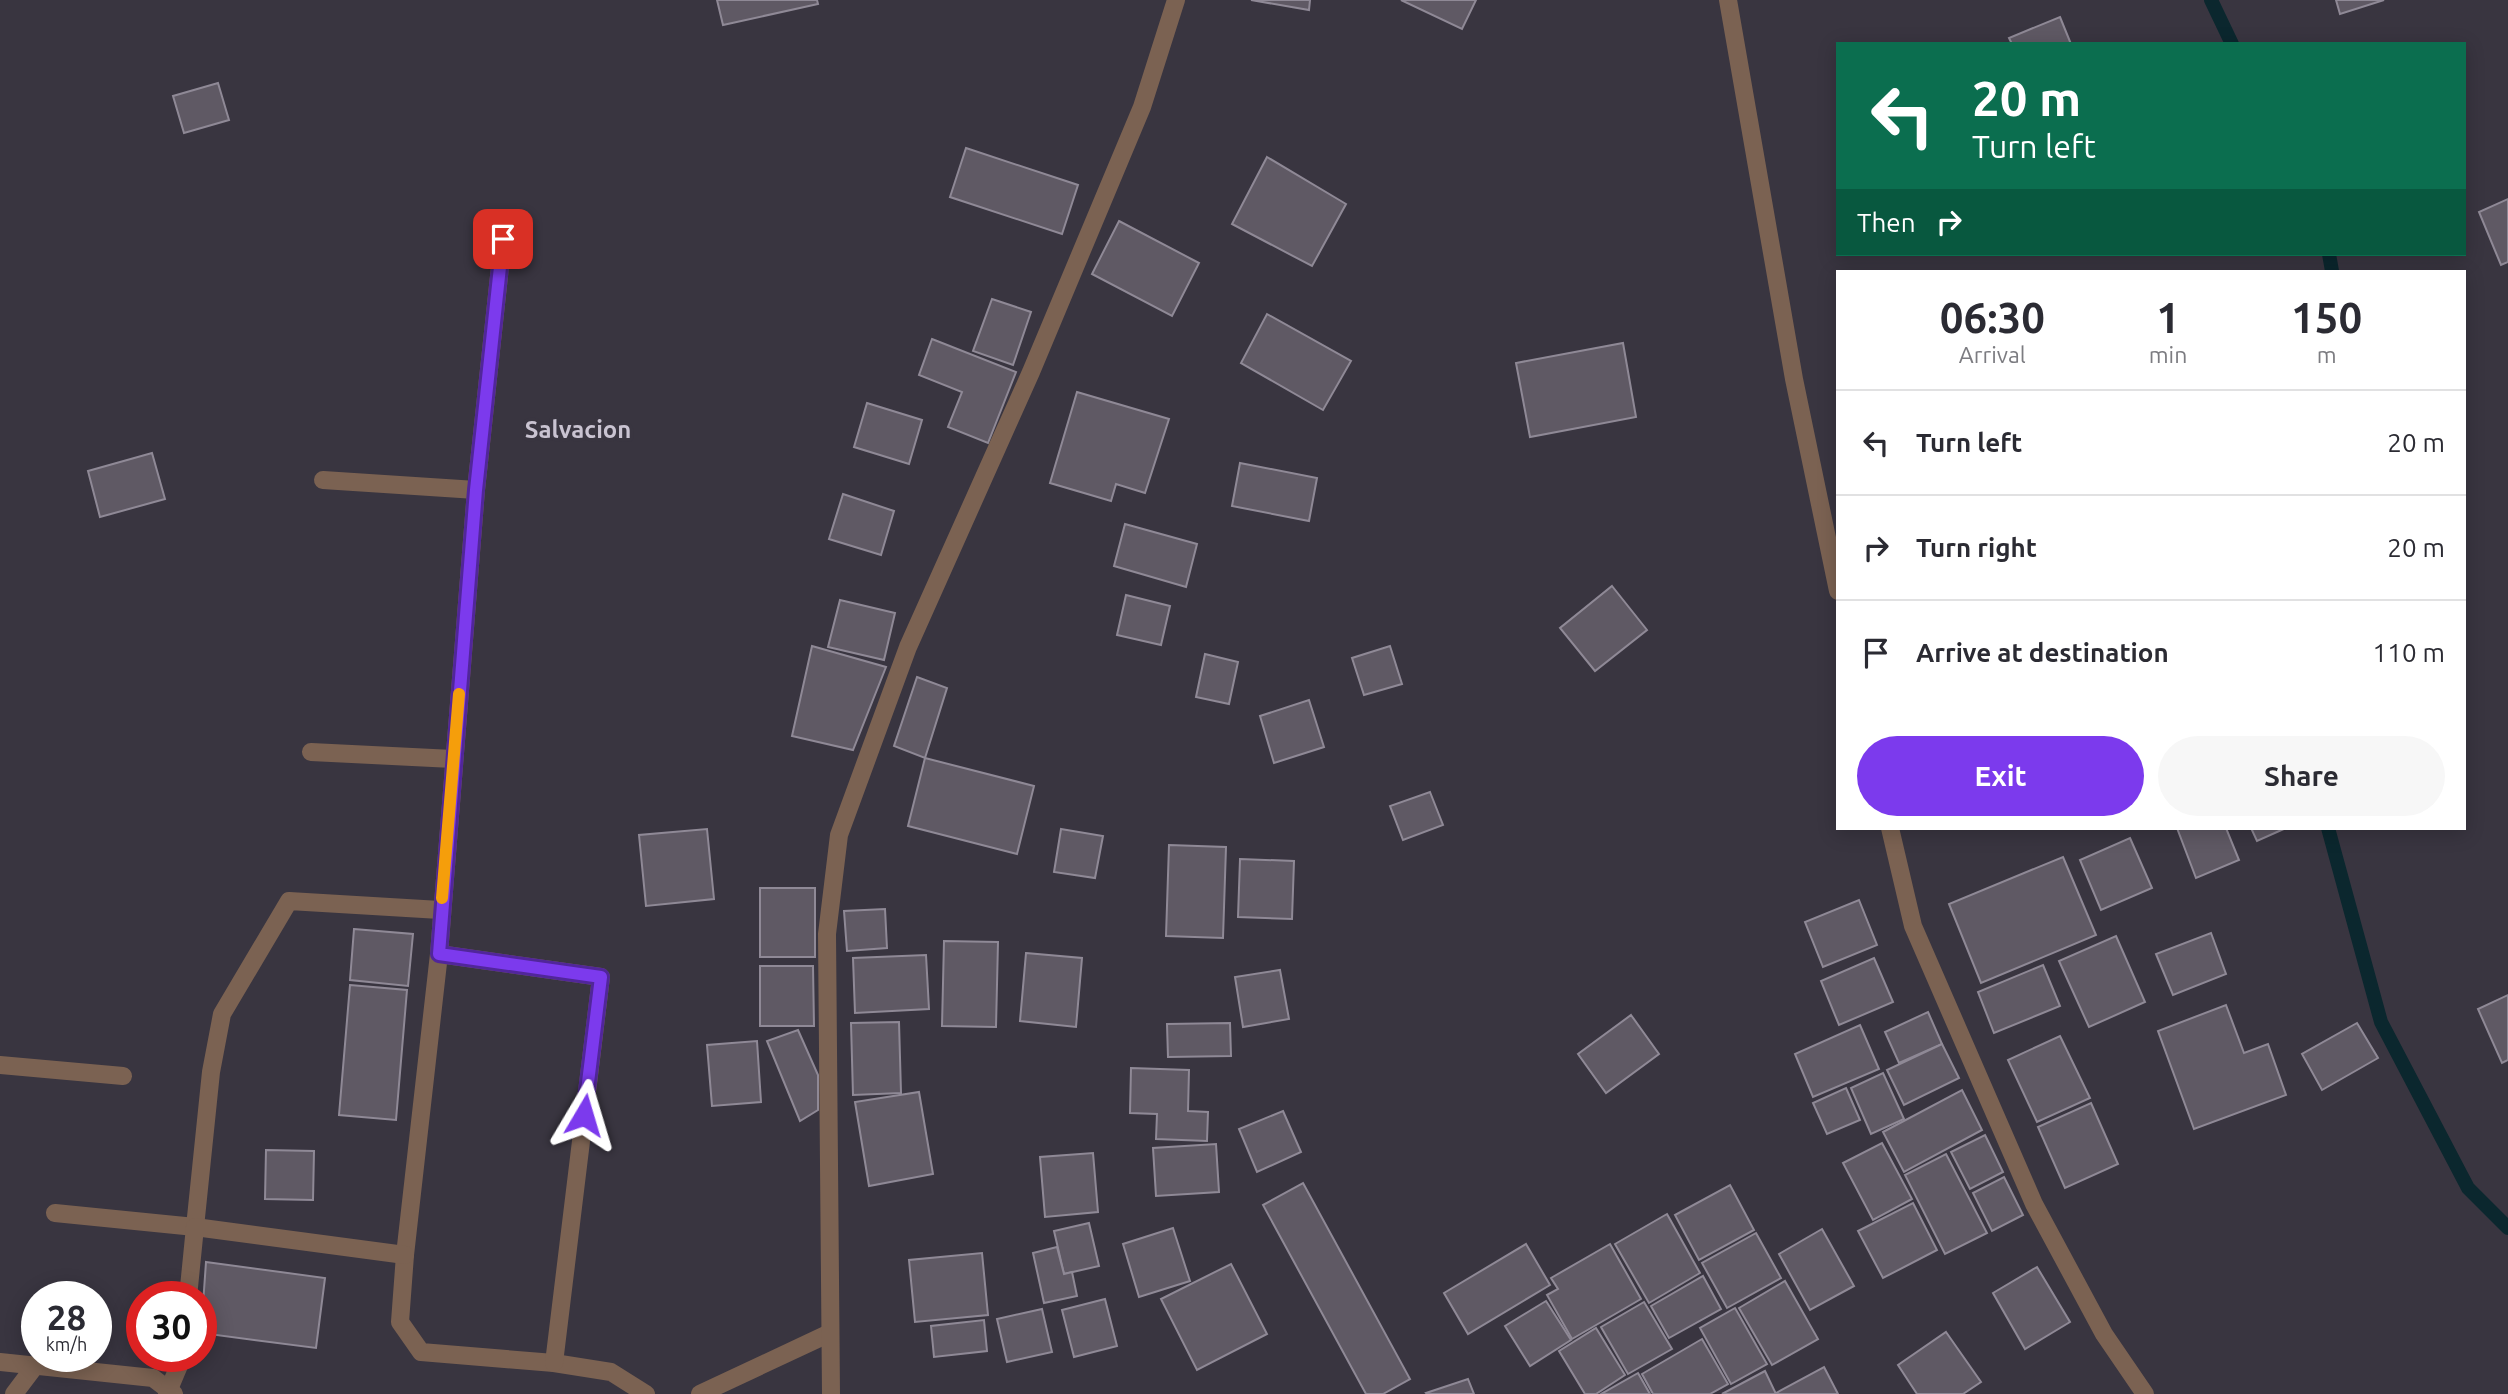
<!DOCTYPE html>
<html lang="en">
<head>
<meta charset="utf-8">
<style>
	body { margin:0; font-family:Ubuntu,sans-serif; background:#f7f7f7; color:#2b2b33; height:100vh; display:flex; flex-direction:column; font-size:26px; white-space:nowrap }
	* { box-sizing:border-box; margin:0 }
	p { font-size:23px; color:#7c7c81 }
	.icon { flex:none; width:38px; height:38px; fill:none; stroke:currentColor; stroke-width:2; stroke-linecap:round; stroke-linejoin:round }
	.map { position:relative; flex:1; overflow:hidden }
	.side { position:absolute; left:1836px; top:270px; width:630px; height:560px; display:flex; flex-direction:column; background:#fff; border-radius:0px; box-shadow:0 4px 18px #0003 }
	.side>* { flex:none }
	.top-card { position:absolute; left:1836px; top:42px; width:630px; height:214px; border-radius:0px; box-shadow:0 4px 18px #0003; background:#0b6e4f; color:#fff; overflow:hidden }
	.speed { position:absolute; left:21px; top:1281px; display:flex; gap:14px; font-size:35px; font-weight:700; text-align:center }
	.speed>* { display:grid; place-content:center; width:91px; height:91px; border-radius:50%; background:#fff; box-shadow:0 4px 18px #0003; line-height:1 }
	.speed small { font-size:18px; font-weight:400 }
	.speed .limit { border:10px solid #d22; background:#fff; color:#111 }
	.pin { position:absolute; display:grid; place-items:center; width:60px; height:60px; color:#fff; margin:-30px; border-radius:14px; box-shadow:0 4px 10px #0006 }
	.me { position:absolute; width:77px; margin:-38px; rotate:7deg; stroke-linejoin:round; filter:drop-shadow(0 0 5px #0008) }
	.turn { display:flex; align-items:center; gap:24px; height:147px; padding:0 21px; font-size:32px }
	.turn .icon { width:91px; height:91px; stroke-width:2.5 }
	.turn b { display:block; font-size:49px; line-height:60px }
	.then { display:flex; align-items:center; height:66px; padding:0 21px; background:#0003; gap:14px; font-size:26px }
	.eta { display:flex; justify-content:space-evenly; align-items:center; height:119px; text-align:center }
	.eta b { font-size:42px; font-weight:700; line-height:49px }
	.action { display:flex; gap:14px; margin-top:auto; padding:14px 21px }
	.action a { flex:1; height:80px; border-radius:42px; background:#7c3aed; color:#fff; font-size:28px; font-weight:700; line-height:80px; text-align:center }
	.action a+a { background:#f7f7f7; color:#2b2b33 }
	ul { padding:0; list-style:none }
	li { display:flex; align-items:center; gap:21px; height:105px; padding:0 21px; border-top:2px solid #e1e1e2 }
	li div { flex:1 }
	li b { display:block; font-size:26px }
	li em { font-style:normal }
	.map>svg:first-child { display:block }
</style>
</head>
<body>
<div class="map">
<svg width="2508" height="1394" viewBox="0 0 2508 1394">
	<rect width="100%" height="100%" fill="#393540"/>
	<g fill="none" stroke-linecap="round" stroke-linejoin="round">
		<g stroke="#0b272e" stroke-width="14">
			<path d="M2211,0L2232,44"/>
			<path d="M2329,254L2332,271"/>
			<path d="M2328,828L2381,1022L2468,1188L2508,1228"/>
		</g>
	</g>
	<g fill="#5f5964" stroke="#8f8996" stroke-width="2">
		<path d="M717,0H817L818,4L723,25Z"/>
		<path d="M1251,0H1310L1309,10Z"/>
		<path d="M1401,0H1476L1462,29Z"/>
		<path d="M2336,0H2384L2340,14Z"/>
		<path d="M2060,17L2071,44H2012L2009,38Z"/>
		<path d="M218,83L229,120L184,133L173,96Z"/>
		<path d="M966,148L1078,185L1062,234L950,197Z"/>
		<path d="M1267,157L1346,204L1312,266L1232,224Z"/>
		<path d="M2508,199V262L2501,265L2479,212Z"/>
		<path d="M1119,221L1199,263L1172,316L1092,274Z"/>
		<path d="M992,299L1031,312L1013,365L973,351Z"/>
		<path d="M1267,314L1351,361L1323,410L1241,363Z"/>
		<path d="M932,339L1016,372L988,443L948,427L962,392L919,375Z"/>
		<path d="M1623,343L1636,417L1530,437L1516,363Z"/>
		<path d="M1077,392L1169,419L1145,493L1116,484L1111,501L1050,483Z"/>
		<path d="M867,403L922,420L909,464L854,447Z"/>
		<path d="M152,453L165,499L100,517L88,471Z"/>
		<path d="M1240,463L1317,478L1309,521L1232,506Z"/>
		<path d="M843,494L894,511L881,555L829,539Z"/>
		<path d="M1125,524L1197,544L1186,587L1114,566Z"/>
		<path d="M1612,586L1647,630L1595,671L1560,628Z"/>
		<path d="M1126,595L1170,606L1161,645L1117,635Z"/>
		<path d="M840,600L895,613L884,660L828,647Z"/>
		<path d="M812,646L886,667L853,750L792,736Z"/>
		<path d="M1390,646L1402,684L1364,695L1352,658Z"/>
		<path d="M1205,654L1238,662L1229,704L1196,697Z"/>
		<path d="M917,677L947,688L925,758L894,746Z"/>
		<path d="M1309,700L1324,747L1274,763L1260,716Z"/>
		<path d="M925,758L1034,786L1017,854L908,826Z"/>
		<path d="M1430,792L1443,825L1403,840L1390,806Z"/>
		<path d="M2177,828H2226L2239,860L2196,878Z"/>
		<path d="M2251,828H2286L2257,841Z"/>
		<path d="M707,829L714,899L646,906L639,835Z"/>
		<path d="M1061,829L1103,836L1095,878L1054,872Z"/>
		<path d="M2130,838L2152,888L2101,910L2080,860Z"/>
		<path d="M1169,845L1226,847L1223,938L1166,936Z"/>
		<path d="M2063,857L2096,935L1981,983L1949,904Z"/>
		<path d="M1240,859L1294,861L1292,919L1238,917Z"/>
		<rect x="760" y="888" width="55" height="69"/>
		<path d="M1859,900L1877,945L1823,967L1805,922Z"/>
		<path d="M885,909L887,948L847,951L844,911Z"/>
		<path d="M354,929L413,934L408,986L350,980Z"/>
		<path d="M2211,933L2226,974L2173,995L2156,954Z"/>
		<path d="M2116,936L2145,1002L2089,1027L2059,961Z"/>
		<path d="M944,941L998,942L996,1027L942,1026Z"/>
		<path d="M1026,953L1082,958L1076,1027L1020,1021Z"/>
		<path d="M926,955L929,1009L855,1013L853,958Z"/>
		<path d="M1874,958L1893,1002L1839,1025L1821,981Z"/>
		<path d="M2043,965L2060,1006L1994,1033L1978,992Z"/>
		<path d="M760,966H813L814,1026H760Z"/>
		<path d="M1280,970L1289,1019L1243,1027L1235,977Z"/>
		<path d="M350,985L407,990L396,1120L339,1115Z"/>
		<path d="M2508,995V1060L2502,1063L2478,1009Z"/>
		<path d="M2226,1005L2244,1053L2268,1044L2286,1095L2194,1129L2158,1031Z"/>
		<path d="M1928,1012L1942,1044L1899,1063L1885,1032Z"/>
		<path d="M1631,1015L1659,1054L1606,1093L1578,1054Z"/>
		<path d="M899,1022L901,1093L853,1095L851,1023Z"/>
		<path d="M1230,1023L1231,1056L1168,1057L1167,1024Z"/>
		<path d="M2357,1023L2378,1058L2322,1090L2302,1054Z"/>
		<path d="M1860,1025L1879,1069L1813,1097L1795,1054Z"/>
		<path d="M798,1030L818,1075V1110L800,1121L767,1041Z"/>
		<path d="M2060,1036L2090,1098L2037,1122L2008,1060Z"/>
		<path d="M757,1041L761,1102L712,1106L707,1045Z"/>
		<path d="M1942,1044L1959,1078L1904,1105L1887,1070Z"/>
		<path d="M1131,1068L1189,1070L1188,1111L1208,1112L1207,1141L1156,1139L1157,1114L1130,1113Z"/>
		<path d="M1883,1073L1904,1119L1871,1134L1851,1088Z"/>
		<path d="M1846,1088L1860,1120L1827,1134L1813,1103Z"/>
		<path d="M1962,1090L1982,1130L1904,1172L1883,1132Z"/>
		<path d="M919,1092L933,1174L869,1186L855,1102Z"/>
		<path d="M2091,1103L2118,1164L2065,1188L2038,1127Z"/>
		<path d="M1283,1111L1301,1152L1257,1172L1239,1129Z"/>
		<path d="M1985,1135L2003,1172L1970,1189L1951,1152Z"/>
		<path d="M1882,1143L1912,1199L1873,1220L1843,1163Z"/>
		<path d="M1216,1144L1219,1192L1156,1196L1153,1148Z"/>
		<path d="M266,1150L314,1151L313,1200L265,1199Z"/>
		<path d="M1093,1153L1098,1212L1045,1217L1040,1157Z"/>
		<path d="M1946,1154L1987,1233L1945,1254L1905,1175Z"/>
		<path d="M2004,1177L2023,1215L1992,1231L1973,1193Z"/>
		<path d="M1303,1183L1410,1379L1383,1394H1366L1263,1205Z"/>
		<path d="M1730,1185L1754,1230L1699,1260L1675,1215Z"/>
		<path d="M1913,1203L1937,1250L1883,1278L1858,1231Z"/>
		<path d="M1667,1214L1700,1273L1649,1303L1615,1244Z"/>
		<path d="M1089,1223L1099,1266L1064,1274L1054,1231Z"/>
		<path d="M1173,1228L1190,1281L1139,1297L1123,1244Z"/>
		<path d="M1822,1229L1854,1286L1810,1310L1779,1254Z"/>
		<path d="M1756,1233L1781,1278L1727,1308L1702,1263Z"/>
		<path d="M1526,1244L1550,1285L1468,1334L1444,1293Z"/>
		<path d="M1610,1244L1641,1299L1572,1339L1547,1295L1558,1289L1551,1278Z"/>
		<path d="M1057,1247L1064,1274L1072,1272L1077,1296L1044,1303L1033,1253Z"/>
		<path d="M982,1253L988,1315L915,1322L909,1260Z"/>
		<path d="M206,1262L325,1278L316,1348L201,1333Z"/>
		<path d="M1231,1264L1267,1334L1197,1370L1161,1299Z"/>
		<path d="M2037,1267L2070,1322L2025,1349L1993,1293Z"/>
		<path d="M1703,1276L1721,1309L1669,1338L1651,1306Z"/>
		<path d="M1785,1281L1818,1339L1772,1365L1739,1308Z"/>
		<path d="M1105,1299L1117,1346L1074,1357L1062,1310Z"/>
		<path d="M1546,1301L1571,1340L1530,1366L1505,1326Z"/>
		<path d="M1644,1302L1672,1349L1628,1374L1601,1327Z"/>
		<path d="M1735,1308L1767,1364L1731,1384L1700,1328Z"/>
		<path d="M1042,1309L1052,1352L1007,1362L997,1319Z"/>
		<path d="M984,1320L987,1351L934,1357L931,1326Z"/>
		<path d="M1596,1328L1625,1375L1596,1394H1585L1559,1351Z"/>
		<path d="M1946,1332L1981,1382L1963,1394H1917L1898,1365Z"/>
		<path d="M1702,1339L1728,1384L1710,1394H1653L1642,1374Z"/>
		<path d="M1824,1367L1838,1394H1776V1393Z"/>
		<path d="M1765,1371L1776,1394H1722Z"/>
		<path d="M1638,1373L1650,1394H1601Z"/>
		<path d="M1468,1379L1474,1394H1427L1426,1393Z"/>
	</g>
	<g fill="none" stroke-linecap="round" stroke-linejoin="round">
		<g stroke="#7b6252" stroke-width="18">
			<path d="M1728,0L1794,379L1838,591"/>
			<path d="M503,239L476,490L439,954L405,1255L400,1322L421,1352L554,1363L611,1372L646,1394"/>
			<path d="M323,480L476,490"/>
			<path d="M311,752L453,759"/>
			<path d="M1890,828L1913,926L2034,1204L2104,1334L2145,1394"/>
			<path d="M439,954L601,977L554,1363"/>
			<path d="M0,1065L123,1076"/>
			<path d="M55,1213L195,1227L211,1072L222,1014L289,901L440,910"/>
			<path d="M188,1297L195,1227L405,1255"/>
			<path d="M0,1362L153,1378L174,1394"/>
			<path d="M14,1394L35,1366"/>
			<path d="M167,1394L183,1356"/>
			<path d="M700,1394L830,1333"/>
			<path d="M831,1394L827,934L839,835L908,647L1031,372L1142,107L1176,0"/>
		</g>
	</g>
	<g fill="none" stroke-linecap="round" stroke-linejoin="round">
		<defs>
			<path id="route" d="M503,239L476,490L439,954L601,977L584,1115"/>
		</defs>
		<use href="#route" stroke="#51269a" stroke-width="18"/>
		<use href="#route" stroke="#7c3aed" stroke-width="12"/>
		<path stroke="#f59e0b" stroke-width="12" d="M442,898L459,694"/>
	</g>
	<g text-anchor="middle" stroke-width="7" stroke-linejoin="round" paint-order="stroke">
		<g font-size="24" font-weight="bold" fill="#c9c3d1" stroke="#393540">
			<text x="578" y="438">Salvacion</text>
		</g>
	</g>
</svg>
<div class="speed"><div>28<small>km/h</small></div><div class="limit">30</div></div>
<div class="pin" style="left:503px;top:239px;background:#d93025"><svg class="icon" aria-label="arrive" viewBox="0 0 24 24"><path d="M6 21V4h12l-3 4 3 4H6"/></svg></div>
<svg class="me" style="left:584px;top:1115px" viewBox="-20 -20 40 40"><path d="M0-17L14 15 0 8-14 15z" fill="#7c3aed" stroke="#fff" stroke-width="4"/></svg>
<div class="top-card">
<div class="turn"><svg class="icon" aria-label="left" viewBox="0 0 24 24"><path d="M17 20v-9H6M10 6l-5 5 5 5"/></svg><div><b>20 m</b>Turn left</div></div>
<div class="then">Then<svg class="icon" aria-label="right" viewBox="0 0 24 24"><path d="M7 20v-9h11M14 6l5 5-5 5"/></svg></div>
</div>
<section class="side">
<div class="eta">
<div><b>06:30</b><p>Arrival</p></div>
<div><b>1</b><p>min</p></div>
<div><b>150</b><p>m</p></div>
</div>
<ul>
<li><svg class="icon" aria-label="left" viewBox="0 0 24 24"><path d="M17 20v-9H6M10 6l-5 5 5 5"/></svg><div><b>Turn left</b></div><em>20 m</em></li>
<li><svg class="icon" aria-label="right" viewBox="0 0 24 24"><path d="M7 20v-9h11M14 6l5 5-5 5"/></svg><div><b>Turn right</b></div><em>20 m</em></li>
<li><svg class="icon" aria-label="arrive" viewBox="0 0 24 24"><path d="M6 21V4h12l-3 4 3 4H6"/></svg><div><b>Arrive at destination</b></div><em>110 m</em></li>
</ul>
<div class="action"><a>Exit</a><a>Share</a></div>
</section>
</div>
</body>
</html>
